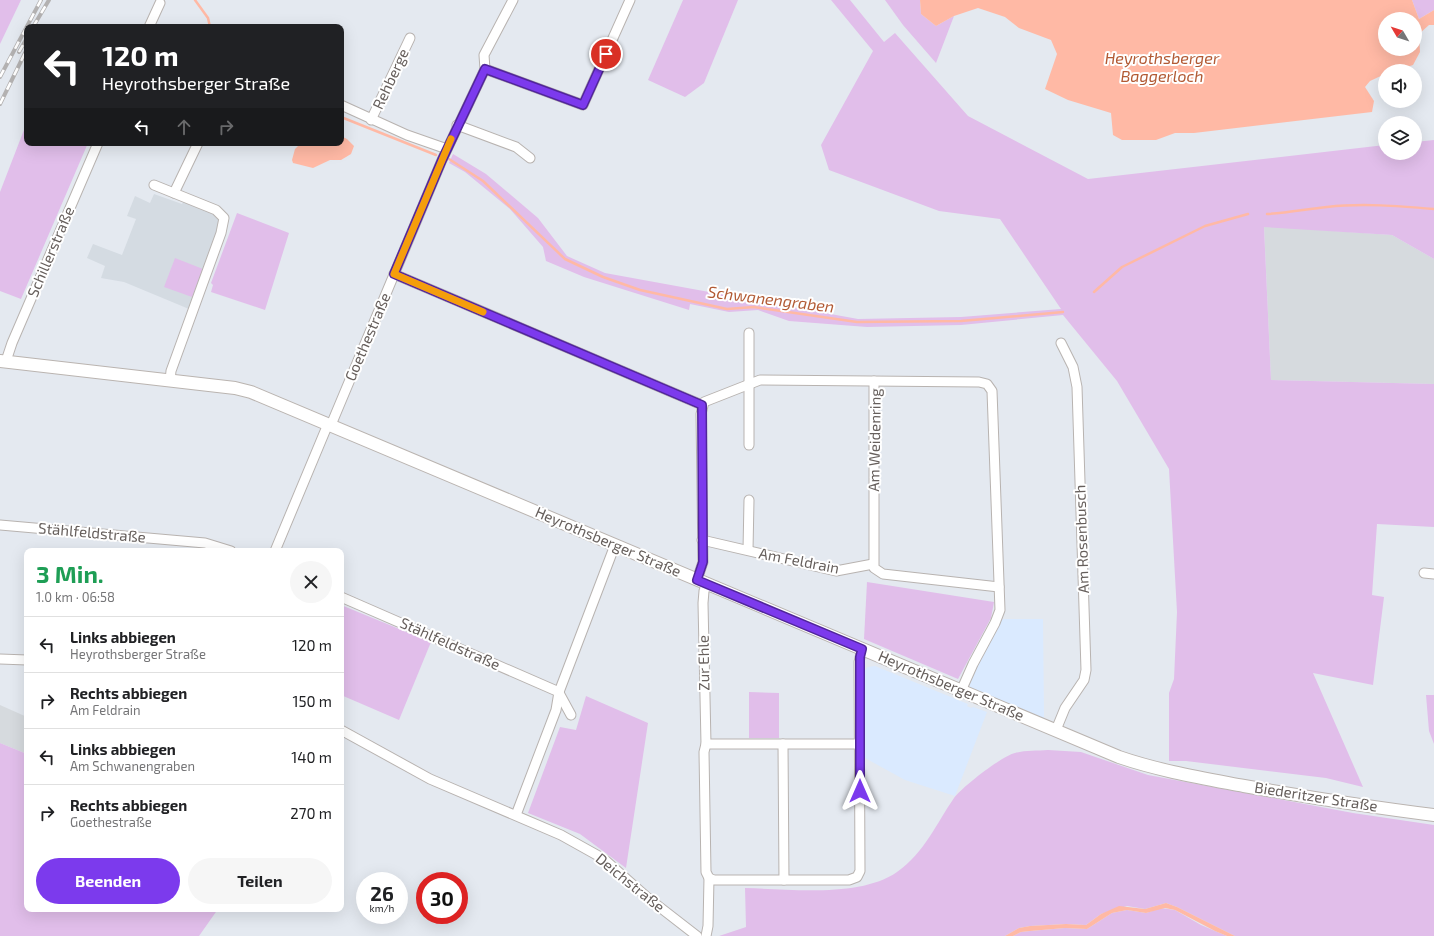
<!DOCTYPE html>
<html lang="de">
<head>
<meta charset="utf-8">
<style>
	body { margin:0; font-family:"Exo 2",sans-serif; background:#f6f6f6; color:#202124; height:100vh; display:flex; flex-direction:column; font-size:15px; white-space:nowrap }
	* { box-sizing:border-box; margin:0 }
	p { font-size:13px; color:#757577 }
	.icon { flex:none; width:22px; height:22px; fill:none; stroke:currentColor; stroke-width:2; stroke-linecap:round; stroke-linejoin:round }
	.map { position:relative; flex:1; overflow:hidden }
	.panel { position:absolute; left:24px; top:548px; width:320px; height:364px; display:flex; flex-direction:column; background:#fff; border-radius:8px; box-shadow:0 4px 16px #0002 }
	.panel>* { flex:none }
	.hud { position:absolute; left:24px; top:24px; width:320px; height:122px; border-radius:8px; box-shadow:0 4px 16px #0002; background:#202124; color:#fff; overflow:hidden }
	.needle { width:26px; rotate:309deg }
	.controls { position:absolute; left:1378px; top:12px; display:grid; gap:8px }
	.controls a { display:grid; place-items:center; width:44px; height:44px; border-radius:50%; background:#fff; box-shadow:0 4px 16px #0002; font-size:20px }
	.speed { position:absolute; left:356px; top:872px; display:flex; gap:8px; font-size:20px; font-weight:700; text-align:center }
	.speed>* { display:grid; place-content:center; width:52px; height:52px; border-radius:50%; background:#fff; box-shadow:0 4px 16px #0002; line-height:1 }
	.speed small { font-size:10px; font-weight:400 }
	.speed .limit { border:6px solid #d22; background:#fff; color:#111 }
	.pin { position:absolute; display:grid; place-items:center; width:34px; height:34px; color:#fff; margin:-17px; border:2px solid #fff; border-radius:50%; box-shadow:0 1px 4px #0007 }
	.me { position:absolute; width:44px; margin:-22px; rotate:0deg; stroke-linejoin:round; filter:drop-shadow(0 0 3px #0008) }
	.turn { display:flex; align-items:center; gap:14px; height:84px; padding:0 12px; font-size:18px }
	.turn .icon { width:52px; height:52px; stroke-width:2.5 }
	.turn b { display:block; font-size:28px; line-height:34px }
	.lanes { display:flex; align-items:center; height:38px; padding:0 12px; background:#0003; justify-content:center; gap:20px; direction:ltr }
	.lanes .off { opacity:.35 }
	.round { display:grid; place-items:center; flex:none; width:42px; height:42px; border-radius:21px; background:#f6f6f6 }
	.overview { display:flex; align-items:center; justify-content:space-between; height:68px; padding:0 12px }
	h1 { font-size:24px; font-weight:700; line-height:30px; color:#1e9e55 }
	.cta { display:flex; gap:8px; margin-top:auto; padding:8px 12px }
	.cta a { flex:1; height:46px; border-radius:24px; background:#7c3aed; color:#fff; font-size:16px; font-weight:700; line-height:46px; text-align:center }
	.cta a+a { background:#f6f6f6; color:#202124 }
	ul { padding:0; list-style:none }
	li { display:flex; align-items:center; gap:12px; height:56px; padding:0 12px; border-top:1px solid #e0e0e0 }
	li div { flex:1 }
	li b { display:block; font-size:15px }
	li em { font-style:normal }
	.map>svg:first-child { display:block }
</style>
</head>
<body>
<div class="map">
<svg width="1434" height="936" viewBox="0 0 1434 936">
	<rect width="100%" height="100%" fill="#e4e9f0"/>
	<g fill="#daeaff">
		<path d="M1004,619H1043L1044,720L970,688L969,682L977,665L1001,620Z"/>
		<path d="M875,666L968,704L967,706L971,708L973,707L987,712L955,796L905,780L865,758V670L868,667Z"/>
	</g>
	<g fill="#d6dade">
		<path d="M1264,226L1392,235L1434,259V384L1271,380Z"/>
		<path d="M0,705L27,717V754L0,743Z"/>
	</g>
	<path fill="#d4dbe2" d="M154,194L182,204L183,202L214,214L219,221L218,230L189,309L124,282L101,278L105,266L87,258L93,244L122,255L136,219L127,216L135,196L150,203Z"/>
	<g fill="#e1beea">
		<path d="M0,0H21L0,44Z"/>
		<path d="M683,0H738L704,83L685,97L648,80Z"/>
		<path d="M831,0H850L884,42L895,33L968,116L1088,179L1385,145V153H1415V142L1434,140V259L1392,235L1264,227L1271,380L1434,384V527L1377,524L1372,595L1384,597L1373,685L1313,673L1363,787L1326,778L1186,761H1169V693L1174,679L1177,612L1169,469L1117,381L1063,315L961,325L867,327L789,321L758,310L729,312L690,304L689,310L584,277L546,261L543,247L510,209L465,172L449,163L453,154L486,174L538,218L567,256L605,273L858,319L961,317L1061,309L1000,219L939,211L829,170L821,145L873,51Z"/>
		<path d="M885,0H920L921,14L936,26L954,16L936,63L903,25Z"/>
		<path d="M1412,0H1434V10L1419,19Z"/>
		<path d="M27,122V143H88L21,299L0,291V192Z"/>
		<path d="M237,213L289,233L265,310L211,292L213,285L211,283Z"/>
		<path d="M175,258L203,269L192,297L164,287Z"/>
		<path d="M867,582L994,602L991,618L958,679L864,639Z"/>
		<path d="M341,605L431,642L399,720L341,695Z"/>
		<path d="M749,692L779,693V738H749Z"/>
		<path d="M1426,695H1434V744L1429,731Z"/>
		<path d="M586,696L648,723L626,868L580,834L528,813L560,727L576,730Z"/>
		<path d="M0,743L27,754V909H218L199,936H0Z"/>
		<path d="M1048,750L1081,752L1148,775L1353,813L1434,825V936H1235L1177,907L1166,903L1145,909L1127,906L1101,914L1086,925L1066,924L1030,926L1019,928L1005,936H719L746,927L745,888C789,889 860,898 897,872C925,852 936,824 954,798C962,787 1002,756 1015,753C1025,750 1037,751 1048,750Z"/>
		<path d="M1161,908L1175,910L1201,925L1227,936H1013L1021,932L1030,931L1065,928L1087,929L1112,913L1127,910L1146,913Z"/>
	</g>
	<g fill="#ffb9a5" fill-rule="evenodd">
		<path d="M920,0H1412L1419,19L1434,10V25H1429L1419,34L1420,52L1413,65L1394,71H1385V74L1370,81L1365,87L1374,101L1372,112L1194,133H1175L1156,140H1122L1113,135L1111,113L1068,100L1045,89L1057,54L1051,40L1019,28L1005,17L978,8L954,16L936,26L921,14ZM1385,19H1415V49H1385Z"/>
		<path d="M341,136L347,139L354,146L351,154L341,160H330L313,168L293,163L292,160L295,149L301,143H341Z"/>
		<path d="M1166,903L1177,907L1235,936H1227L1215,931L1175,910L1165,908L1146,913L1127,910L1112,913L1087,929L1065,928L1030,931L1021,932L1013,936H1005L1019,928L1030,926L1066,924L1086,925L1101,914L1119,906L1145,909Z"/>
	</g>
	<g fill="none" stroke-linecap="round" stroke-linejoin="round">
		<g stroke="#ffb9a5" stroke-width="2.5">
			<path d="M195,0L208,18L210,27"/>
			<path d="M341,117L436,155"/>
			<path d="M449,159L483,181L565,259L603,277L640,290L727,309L754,307L857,322L961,321L1063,312"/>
			<path d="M1267,214C1287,213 1307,209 1327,207C1362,203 1399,206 1434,209"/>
			<path d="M1094,292L1122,267L1205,226L1248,214"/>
		</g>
		<defs>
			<g id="street">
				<path d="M149,27L160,3"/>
				<path d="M485,69L583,105L630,0"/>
				<path d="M341,105L407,135L447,149"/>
				<path d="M371,120L410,38"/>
				<path d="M457,125L516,147L530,158"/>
				<path d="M154,185L216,210L224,218L221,233L171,371L170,380"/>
				<path d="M174,193L198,143"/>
				<path d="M394,274L702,405"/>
				<path d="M6,361L12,343L98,143"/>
				<path d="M874,381V568L883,574L999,587"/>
				<path d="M331,425L442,160L485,69L484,55L513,0"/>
				<path d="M749,445V333"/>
				<path d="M0,525L205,543L231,551"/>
				<path d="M702,540L836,571L873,564"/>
				<path d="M748,550L749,500"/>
				<path d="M275,551L328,424"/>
				<path d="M1424,573L1434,574"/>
				<path d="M697,580L703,562L701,414L704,402L760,380L979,382L987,384L992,391L1000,610L995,623L973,664L961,691"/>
				<path d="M341,597L559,692"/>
				<path d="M0,659L27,660"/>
				<path d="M559,693L571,715"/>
				<path d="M341,730L430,779L561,835L604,859L648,898L697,936"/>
				<path d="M1056,730L1065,708L1084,680L1086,670L1077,387L1073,367L1061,343"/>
				<path d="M706,744H859"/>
				<path d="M783,744L784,880"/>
				<path d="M516,815L556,710L559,692L615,545"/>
				<path d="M709,878L714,880H849L857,877L860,871L859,662L862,649"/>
				<path d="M706,936L708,926L709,878L706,872L704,752L706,744L703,603L704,591L707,584"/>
			</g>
			<path id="secondary" d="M0,361L235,388L251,392L1119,757C1160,771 1202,778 1244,786C1307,797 1370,807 1434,815"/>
		</defs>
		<use href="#street" stroke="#b8b3b0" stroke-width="11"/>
		<use href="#secondary" stroke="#bab4b0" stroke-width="14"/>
		<use href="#street" stroke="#fff" stroke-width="9"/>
		<use href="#secondary" stroke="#fff" stroke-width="12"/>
		<defs>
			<g id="rail">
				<path d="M33,27L49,0"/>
				<path d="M19,52L27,38"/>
				<path d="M0,77L41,0"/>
				<path d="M0,104L27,49"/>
			</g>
		</defs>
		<use href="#rail" stroke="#b3b1b1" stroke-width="4"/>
		<use href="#rail" stroke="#fff" stroke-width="2.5" stroke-dasharray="8" stroke-linecap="butt"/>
	</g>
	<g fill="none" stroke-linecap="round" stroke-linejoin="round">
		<defs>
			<path id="route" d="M606,54L583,105L485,69L442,160L394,274L702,405L703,562L697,580L862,649L860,657V791"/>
		</defs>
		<use href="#route" stroke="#51269a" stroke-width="10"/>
		<use href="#route" stroke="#7c3aed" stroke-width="7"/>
		<path stroke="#f59e0b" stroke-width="7" d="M451,139L394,274L483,312"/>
	</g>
	<g text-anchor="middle" stroke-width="4" stroke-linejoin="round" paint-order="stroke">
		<g font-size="15" fill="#665f5c" stroke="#fff">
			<text transform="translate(391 79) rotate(-65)" y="5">Rehberge</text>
			<text transform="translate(51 252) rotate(-67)" y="5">Schillerstraße</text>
			<text transform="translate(368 337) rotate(-67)" y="5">Goethestraße</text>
			<text transform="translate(875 440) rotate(-89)" y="5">Am Weidenring</text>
			<text transform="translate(92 533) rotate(5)" y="5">Stählfeldstraße</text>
			<text transform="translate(1082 539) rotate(-92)" y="5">Am Rosenbusch</text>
			<text transform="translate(608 542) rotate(23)" y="5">Heyrothsberger Straße</text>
			<text transform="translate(799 561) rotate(11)" y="5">Am Feldrain</text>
			<text transform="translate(450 644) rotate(24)" y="5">Stählfeldstraße</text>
			<text transform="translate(704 663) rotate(-91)" y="5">Zur Ehle</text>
			<text transform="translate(951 686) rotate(23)" y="5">Heyrothsberger Straße</text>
			<text transform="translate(1316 797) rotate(9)" y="5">Biederitzer Straße</text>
			<text transform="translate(630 883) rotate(39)" y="5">Deichstraße</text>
		</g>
		<g font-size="16" font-style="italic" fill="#b25a34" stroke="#fff">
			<text x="1162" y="64">Heyrothsberger<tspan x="1162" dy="18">Baggerloch</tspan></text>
			<text transform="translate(771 299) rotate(7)" y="6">Schwanengraben</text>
		</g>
	</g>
</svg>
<div class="controls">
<a><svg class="needle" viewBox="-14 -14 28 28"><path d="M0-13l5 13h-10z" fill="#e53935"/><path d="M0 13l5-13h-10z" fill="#757577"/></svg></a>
<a><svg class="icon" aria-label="sound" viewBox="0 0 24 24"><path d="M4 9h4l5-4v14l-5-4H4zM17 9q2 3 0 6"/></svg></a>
<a><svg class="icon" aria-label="layers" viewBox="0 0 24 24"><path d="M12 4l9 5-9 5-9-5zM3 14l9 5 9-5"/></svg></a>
</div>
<div class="speed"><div>26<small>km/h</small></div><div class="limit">30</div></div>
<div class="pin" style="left:606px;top:54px;background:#d93025"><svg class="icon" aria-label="arrive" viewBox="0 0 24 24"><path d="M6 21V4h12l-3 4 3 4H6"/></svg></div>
<svg class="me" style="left:860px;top:791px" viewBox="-20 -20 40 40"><path d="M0-17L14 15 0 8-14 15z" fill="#7c3aed" stroke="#fff" stroke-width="4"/></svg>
<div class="hud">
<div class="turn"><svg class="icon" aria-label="left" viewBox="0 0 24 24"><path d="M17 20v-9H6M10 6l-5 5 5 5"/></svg><div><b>120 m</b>Heyrothsberger Straße</div></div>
<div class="lanes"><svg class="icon" aria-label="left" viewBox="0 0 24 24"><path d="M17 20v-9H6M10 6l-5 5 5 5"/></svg><svg class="icon off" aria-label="ahead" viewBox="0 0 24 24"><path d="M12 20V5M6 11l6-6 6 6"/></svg><svg class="icon off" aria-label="right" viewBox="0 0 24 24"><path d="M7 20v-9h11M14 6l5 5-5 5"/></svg></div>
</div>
<section class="panel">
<div class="overview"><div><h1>3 Min.</h1><p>1.0 km · 06:58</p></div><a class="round"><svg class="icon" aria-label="close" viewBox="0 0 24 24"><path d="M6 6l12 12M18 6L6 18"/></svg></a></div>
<ul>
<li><svg class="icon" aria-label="left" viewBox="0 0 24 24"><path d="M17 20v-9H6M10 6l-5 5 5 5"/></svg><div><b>Links abbiegen</b><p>Heyrothsberger Straße</p></div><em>120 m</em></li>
<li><svg class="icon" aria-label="right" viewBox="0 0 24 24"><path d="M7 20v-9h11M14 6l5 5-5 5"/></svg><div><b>Rechts abbiegen</b><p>Am Feldrain</p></div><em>150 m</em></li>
<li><svg class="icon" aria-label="left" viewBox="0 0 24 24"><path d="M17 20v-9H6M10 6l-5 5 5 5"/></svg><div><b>Links abbiegen</b><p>Am Schwanengraben</p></div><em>140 m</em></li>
<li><svg class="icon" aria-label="right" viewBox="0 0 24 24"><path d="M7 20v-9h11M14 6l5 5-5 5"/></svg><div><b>Rechts abbiegen</b><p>Goethestraße</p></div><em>270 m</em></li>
</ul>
<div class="cta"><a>Beenden</a><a>Teilen</a></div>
</section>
</div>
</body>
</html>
